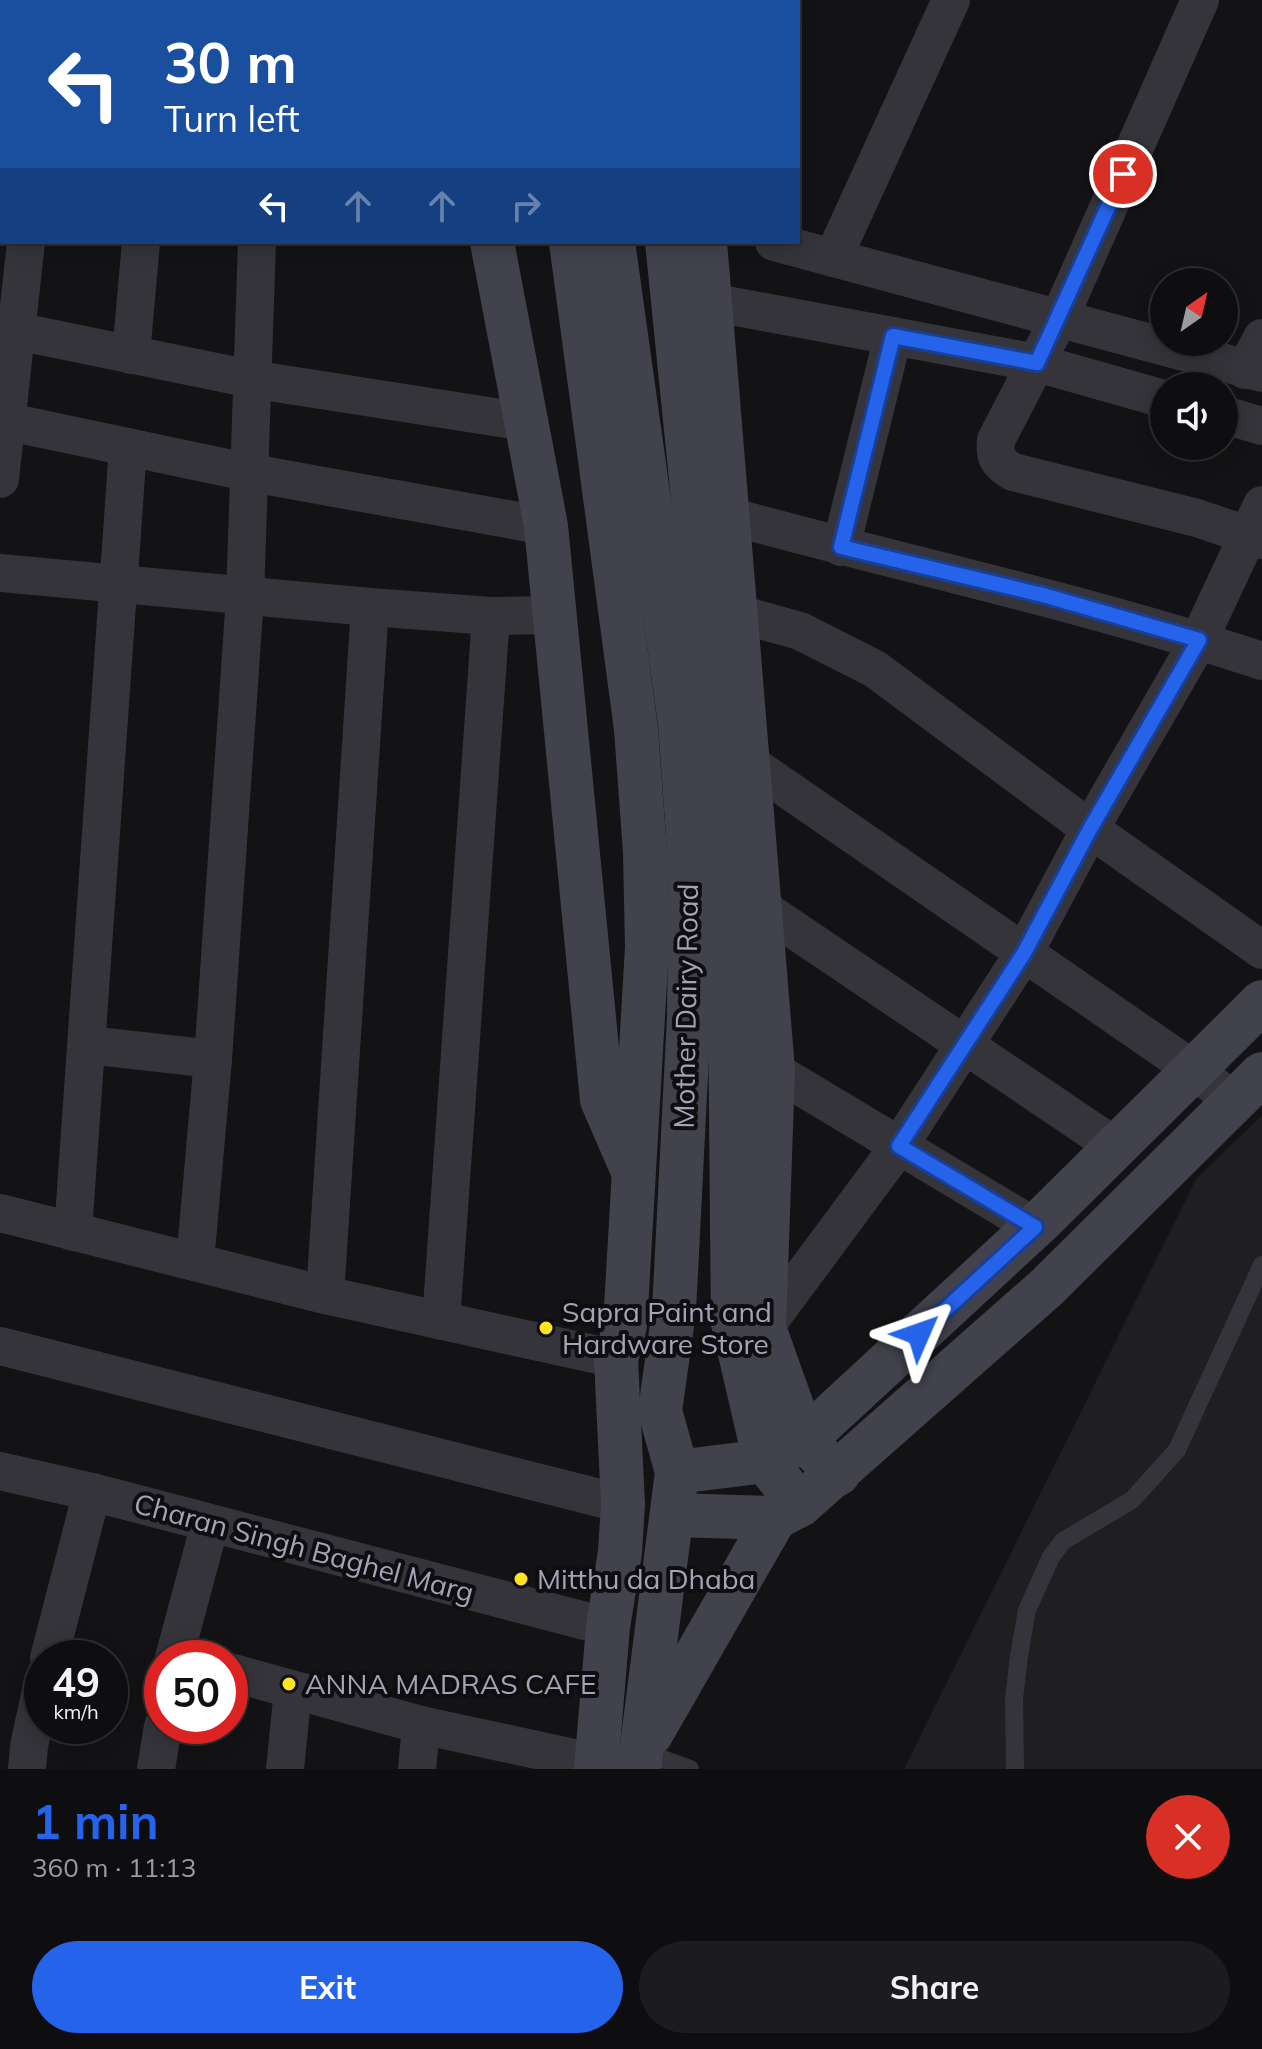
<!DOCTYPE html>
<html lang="en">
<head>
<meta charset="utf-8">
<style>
	body { margin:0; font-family:Mulish,sans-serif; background:#1c1c1e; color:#f1f3f6; height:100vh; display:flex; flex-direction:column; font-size:30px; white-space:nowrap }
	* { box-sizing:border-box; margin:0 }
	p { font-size:26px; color:#9b9c9f }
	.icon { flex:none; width:44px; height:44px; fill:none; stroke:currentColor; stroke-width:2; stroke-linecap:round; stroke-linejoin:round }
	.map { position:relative; height:1769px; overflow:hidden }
	.side { display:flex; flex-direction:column; background:#0e0e10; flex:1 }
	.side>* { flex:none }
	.hud { position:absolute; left:0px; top:0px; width:800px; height:244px; box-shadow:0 4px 20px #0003,0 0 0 2px #2e2e30; background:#1a4fa0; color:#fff; overflow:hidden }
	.needle { width:52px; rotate:34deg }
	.buttons { position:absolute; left:1150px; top:268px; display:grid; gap:16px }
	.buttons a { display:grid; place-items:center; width:88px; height:88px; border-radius:50%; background:#0e0e10; box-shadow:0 4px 20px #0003,0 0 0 2px #2e2e30; font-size:40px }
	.speed { position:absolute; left:24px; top:1640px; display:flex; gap:16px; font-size:40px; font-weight:700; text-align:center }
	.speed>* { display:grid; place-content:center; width:104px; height:104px; border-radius:50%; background:#0e0e10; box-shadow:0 4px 20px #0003,0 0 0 2px #2e2e30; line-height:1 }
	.speed small { font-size:20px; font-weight:400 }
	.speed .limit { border:12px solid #d22; background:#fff; color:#111 }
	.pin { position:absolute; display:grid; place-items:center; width:68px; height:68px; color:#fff; margin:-34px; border:4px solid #fff; border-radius:50%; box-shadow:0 2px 8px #0007 }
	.me { position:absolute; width:88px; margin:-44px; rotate:47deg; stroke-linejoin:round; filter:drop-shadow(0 0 6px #0008) }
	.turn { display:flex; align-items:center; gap:28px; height:168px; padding:0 32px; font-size:36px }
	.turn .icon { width:104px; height:104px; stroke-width:2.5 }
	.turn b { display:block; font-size:56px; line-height:68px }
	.lanes { display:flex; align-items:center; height:76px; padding:0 32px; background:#0003; justify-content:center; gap:40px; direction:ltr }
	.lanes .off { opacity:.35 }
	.round { display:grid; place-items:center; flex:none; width:84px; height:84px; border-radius:42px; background:#1c1c1e }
	.head { display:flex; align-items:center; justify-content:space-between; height:136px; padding:0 32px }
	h1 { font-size:48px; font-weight:700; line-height:60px; color:#2563eb }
	.cta { display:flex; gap:16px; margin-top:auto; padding:16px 32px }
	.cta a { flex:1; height:92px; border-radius:48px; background:#2563eb; color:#fff; font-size:32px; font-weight:700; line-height:92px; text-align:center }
	.cta a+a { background:#1c1c1e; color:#f1f3f6 }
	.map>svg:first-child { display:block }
</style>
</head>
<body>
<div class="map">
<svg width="1262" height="1769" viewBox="0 0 1262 1769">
	<rect width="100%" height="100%" fill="#131315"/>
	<path fill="#1f1f22" d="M1262,1115V1769H904L1196,1179Z"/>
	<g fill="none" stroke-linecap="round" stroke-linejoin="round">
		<g stroke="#34343a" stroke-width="18">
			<path d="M641,1751L690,1769"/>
			<path d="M1015,1769L1014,1699L1019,1656L1027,1610L1051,1557L1063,1541L1132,1500L1177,1450L1262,1265"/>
		</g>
		<g stroke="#34343a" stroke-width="38">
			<path d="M148,0L149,2"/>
			<path d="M260,0V2"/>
			<path d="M1200,0L1059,319L996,440C994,457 998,463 1013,472L1197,518L1262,540"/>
			<path d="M47,2V0"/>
			<path d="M774,242L1262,373"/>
			<path d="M833,258L951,0"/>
			<path d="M710,302L1037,363L1164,399"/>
			<path d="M16,331L251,379L526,422"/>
			<path d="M131,355L141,242"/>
			<path d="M1245,370L1262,338"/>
			<path d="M1224,415L1262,426"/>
			<path d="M0,420L251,473L546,526"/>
			<path d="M0,479L26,242"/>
			<path d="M729,516C907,565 1087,603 1262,661"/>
			<path d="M841,547L893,336"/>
			<path d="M0,573L370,607L491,616L554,615"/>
			<path d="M735,613L800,631L875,669L1090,829L1262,950"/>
			<path d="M748,762L1194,1070L1235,1102"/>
			<path d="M759,906L1116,1147"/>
			<path d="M88,1045L213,1059"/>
			<path d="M773,1070L1035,1227"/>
			<path d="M0,1213L325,1295L616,1359"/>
			<path d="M73,1232L128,447"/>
			<path d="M195,1262L213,1059L245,597L257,242"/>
			<path d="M325,1295L370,607"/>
			<path d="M441,1321L491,616"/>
			<path d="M764,1328L899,1146L1024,953L1090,829L1199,640L1262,505"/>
			<path d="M0,1346L623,1504"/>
			<path d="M0,1471L92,1492L608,1627"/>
			<path d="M49,1658L92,1492"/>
			<path d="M174,1658L210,1524"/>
			<path d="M230,1672L421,1725L597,1763"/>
			<path d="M27,1769L29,1746L42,1686"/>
			<path d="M156,1769L163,1726"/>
			<path d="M285,1769L293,1690"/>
			<path d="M417,1769L421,1725"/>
		</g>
		<g stroke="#41424b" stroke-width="44">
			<path d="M451,0V2"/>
			<path d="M538,0L539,2"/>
			<path d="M581,0L582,2"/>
			<path d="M643,0V2"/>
			<path d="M690,0V2"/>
			<path d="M492,242L546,526L602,1100L632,1169"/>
			<path d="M571,242L636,729L645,852L647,947L625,1325L616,1359L623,1504L620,1552L608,1627L596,1769"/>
			<path d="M613,242L680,723L688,836L690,913L689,1017L674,1311L660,1411L677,1472L639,1769"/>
			<path d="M667,242L709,656L730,1009L733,1323L765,1461L800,1505"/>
			<path d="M705,242L773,1070L764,1328L804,1440L838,1474"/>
			<path d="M677,1472L765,1461L804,1440L1042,1220L1262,1002"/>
			<path d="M672,1515L775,1518L800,1505L1046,1288L1262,1074"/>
			<path d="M651,1734L775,1518"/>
		</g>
	</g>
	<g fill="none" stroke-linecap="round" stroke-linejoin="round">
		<defs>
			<path id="route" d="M919,1334L1035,1227L899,1146L1024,953L1090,829L1199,640L1043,595L841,547L893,336L1037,363L1123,174"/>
		</defs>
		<use href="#route" stroke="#184099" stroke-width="20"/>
		<use href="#route" stroke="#2563eb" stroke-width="14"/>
	</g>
	<g fill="#ffe321" stroke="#0e0e10" stroke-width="3">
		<circle cx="546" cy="1328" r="8"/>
		<circle cx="521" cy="1579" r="8"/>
		<circle cx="289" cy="1684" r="8"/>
	</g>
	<g text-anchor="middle" stroke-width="8" stroke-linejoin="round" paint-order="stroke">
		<g font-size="28" fill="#a3a5b7" stroke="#0e0e10">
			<text transform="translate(686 1006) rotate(-89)" y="10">Mother Dairy Road</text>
			<text transform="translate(304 1548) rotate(15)" y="10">Charan Singh Baghel Marg</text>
		</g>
		<g font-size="28" fill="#a3a5b7" stroke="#0e0e10" text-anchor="start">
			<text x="562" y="1322">Sapra Paint and<tspan x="562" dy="32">Hardware Store</tspan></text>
			<text x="537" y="1589">Mitthu da Dhaba</text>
			<text x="305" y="1694">ANNA MADRAS CAFE</text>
		</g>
	</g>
</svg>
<div class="buttons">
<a><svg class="needle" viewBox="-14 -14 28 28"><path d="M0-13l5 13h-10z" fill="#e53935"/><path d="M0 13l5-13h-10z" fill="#9b9c9f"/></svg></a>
<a><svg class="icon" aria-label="sound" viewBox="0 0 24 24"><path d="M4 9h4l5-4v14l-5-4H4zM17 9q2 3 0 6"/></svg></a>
</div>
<div class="speed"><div>49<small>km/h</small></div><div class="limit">50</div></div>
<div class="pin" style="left:1123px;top:174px;background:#d93025"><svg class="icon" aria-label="arrive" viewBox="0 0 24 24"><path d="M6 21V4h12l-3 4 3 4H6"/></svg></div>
<svg class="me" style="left:919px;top:1334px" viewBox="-20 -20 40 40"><path d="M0-17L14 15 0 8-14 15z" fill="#2563eb" stroke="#fff" stroke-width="4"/></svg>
<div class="hud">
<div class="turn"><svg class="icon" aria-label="left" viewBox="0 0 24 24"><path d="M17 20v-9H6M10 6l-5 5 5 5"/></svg><div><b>30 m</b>Turn left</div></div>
<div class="lanes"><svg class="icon" aria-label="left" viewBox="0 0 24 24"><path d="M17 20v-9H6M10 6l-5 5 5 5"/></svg><svg class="icon off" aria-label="ahead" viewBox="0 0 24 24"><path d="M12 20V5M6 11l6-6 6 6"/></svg><svg class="icon off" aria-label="ahead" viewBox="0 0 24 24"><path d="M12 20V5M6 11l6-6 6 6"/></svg><svg class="icon off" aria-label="right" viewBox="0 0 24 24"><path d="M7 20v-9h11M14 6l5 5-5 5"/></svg></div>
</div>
</div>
<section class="side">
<div class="head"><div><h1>1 min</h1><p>360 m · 11:13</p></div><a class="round" style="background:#d93025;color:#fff"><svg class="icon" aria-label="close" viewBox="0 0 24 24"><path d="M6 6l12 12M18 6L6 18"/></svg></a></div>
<div class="cta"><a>Exit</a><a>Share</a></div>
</section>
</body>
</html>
